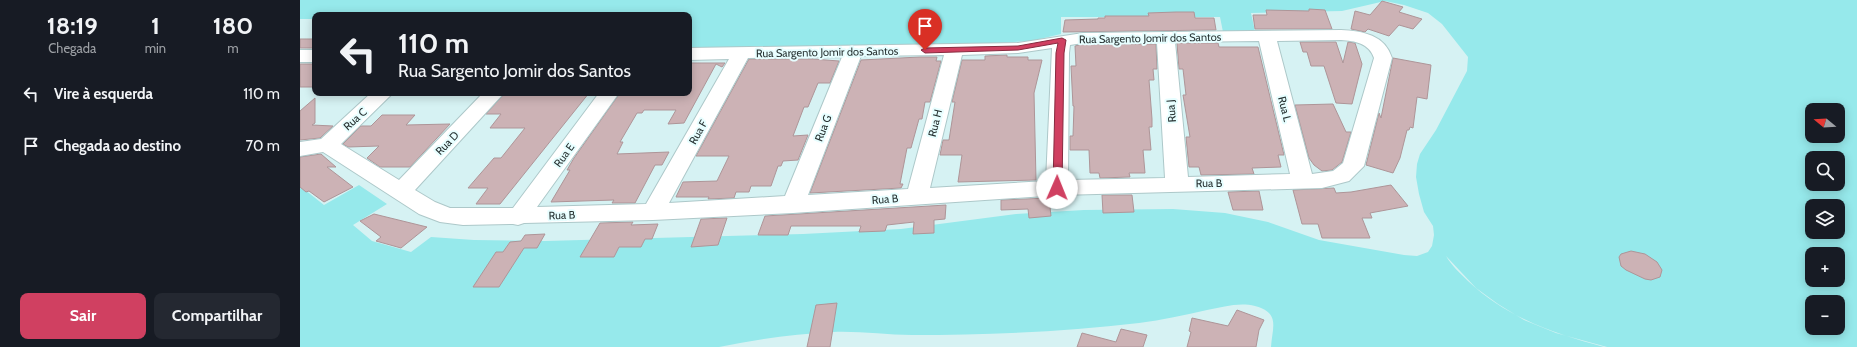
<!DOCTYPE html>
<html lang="pt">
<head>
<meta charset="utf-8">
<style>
	body { margin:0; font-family:Cabin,sans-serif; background:#242831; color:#f1f3f6; height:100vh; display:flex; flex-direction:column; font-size:15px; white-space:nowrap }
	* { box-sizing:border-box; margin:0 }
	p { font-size:13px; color:#9ea1a6 }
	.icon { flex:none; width:22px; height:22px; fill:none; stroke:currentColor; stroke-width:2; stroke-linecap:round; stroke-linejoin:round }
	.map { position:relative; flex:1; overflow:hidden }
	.panel { display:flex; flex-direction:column; background:#171b24; width:300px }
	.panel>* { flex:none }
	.guide { position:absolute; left:12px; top:12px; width:380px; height:84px; border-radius:8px; box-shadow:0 2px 10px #0003; background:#171b24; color:#f1f3f6; overflow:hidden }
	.needle { width:26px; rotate:288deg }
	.controls { position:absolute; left:1505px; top:103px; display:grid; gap:8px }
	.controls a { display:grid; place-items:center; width:40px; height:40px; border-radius:8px; background:#171b24; box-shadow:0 2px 10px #0003; font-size:20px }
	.pin { position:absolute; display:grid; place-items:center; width:34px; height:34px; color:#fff; margin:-41px -17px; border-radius:50% 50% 50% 0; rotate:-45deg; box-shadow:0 0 4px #0007 }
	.pin .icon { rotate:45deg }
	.me { position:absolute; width:44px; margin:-22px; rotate:1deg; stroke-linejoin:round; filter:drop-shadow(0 0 3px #0008) }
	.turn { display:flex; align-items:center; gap:14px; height:84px; padding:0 20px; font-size:18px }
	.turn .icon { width:52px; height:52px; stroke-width:2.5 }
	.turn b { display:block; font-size:28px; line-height:34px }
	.eta { display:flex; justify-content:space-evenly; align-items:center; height:68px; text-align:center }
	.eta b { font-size:24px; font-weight:800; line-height:28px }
	.button { display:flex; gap:8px; margin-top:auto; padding:8px 20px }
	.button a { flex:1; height:46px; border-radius:8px; background:#d04061; color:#fff; font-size:16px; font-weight:800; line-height:46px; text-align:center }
	.button a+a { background:#242831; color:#f1f3f6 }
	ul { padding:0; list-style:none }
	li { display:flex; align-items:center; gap:12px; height:52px; padding:0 20px }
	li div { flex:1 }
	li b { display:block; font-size:15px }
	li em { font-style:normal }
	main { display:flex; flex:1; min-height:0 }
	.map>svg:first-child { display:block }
</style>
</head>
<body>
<main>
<section class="panel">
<div class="eta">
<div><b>18:19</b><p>Chegada</p></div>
<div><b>1</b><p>min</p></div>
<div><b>180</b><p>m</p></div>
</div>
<ul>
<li><svg class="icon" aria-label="left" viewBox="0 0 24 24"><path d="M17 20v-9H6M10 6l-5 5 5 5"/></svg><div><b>Vire à esquerda</b></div><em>110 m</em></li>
<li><svg class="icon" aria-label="arrive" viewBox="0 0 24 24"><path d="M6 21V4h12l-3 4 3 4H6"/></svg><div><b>Chegada ao destino</b></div><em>70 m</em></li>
</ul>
<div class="button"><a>Sair</a><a>Compartilhar</a></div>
</section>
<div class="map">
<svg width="1557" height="347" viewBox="0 0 1557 347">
	<rect width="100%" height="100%" fill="#d6f2f3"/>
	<path fill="#96e9eb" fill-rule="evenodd" d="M0,0H1557V347H1307L1256,333L1224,320L1198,304L1176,288L1146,256C1151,265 1160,273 1168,281C1206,317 1254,334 1304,347H971C972,328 981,313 955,306C939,302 923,307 907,310C885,315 862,320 839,323C764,332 688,335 612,335C586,335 560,331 533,332C495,334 457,339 419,347H0V186L24,205L59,185L87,204L53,225L72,241L111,252L131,237L174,240L245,241L503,234L601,229L716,214L784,210L873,209L925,213L968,222L1019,240L1104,255L1117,256L1128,252L1132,246L1134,235L1133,226L1124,212L1119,194L1116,177L1117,164L1120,154L1136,130L1167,71L1168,57L1142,24L1128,13L1104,5L1085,1L1042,11L951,13L955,31L923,32L920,17H761V34L731,41L691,43L389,49V15H15V19H0ZM1512,110H1538V136H1512ZM1512,158H1538V184H1512ZM1512,206H1538V232H1512ZM1512,254H1538V280H1512ZM1512,302H1538V328H1512Z"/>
	<g fill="#ccb2b5" stroke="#ae9598">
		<path d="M1082,1L1103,7L1099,12L1122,19L1113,29L1099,25L1089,36L1068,29L1065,32L1051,29L1055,11L1070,15Z"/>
		<path d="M1009,9L1025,10L1032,29H955L953,15H967L966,10L1009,11Z"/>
		<path d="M876,12H894L895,18H914L916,30L763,32L765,20L798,19V18H805V16H849L848,13Z"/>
		<rect x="0" y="39" width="15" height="9"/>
		<path d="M1000,42H1036L1043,63L1048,42L1055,43L1062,64L1052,104L1036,103L1024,66H1011L1007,52H1003Z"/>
		<path d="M877,43H918L919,47H958L984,155H978L981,167L952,168L954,174L901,175L899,167H889L886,137H890L883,95H886L883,69H879Z"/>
		<path d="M783,44H856L857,69H853L854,80H849L852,119V127H849L851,150H843L845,173H829L830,177L800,178L799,173H790L789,150H770V136H773L774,106H773L771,66H776L775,46Z"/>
		<path d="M707,55V57H728V60H742L734,93L736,180L658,182L662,155H640L643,140H649L655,102H652L662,60H685V56Z"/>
		<path d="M620,57H637L636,61H641L630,102H625L622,119H619L611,148H607L600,184H603L601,188L510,193L561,60Z"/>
		<path d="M1093,58L1131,65L1127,99L1117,97L1113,128L1110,127L1109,130H1107L1100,158L1093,173L1066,165L1079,113L1081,118Z"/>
		<path d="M449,59H513L539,61L530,83H518L508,107H504L493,136L508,135L498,160L483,161L481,166H478L471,186H451L449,192H436L434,198L408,199L409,197H376L383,182L417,181L429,156H396Z"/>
		<path d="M389,63H425L422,67L416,64L384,123L368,124L376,110H344L342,113H337L320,142H323L317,154L369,152L362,165H355L335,203H312L314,200L251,202L270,170H267L274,158L320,93H389Z"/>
		<rect x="0" y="64" width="15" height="23"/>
		<path d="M205,93H289L200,204H176L188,188H168L194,158H201L225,128H190L201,114H186Z"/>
		<path d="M15,98V123L12,125L33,126L20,138L0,140V111Z"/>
		<path d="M1033,104L1046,132H1051L1042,162L1032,170L1022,171L1014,165L1009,158L995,105Z"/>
		<path d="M82,115H115L106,125L150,124L110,167H80L67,158L79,146L48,147L43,144L61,126H71Z"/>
		<path d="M21,154L36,167H27L53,187L24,202L9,191L6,192L0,187V157Z"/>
		<path d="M1091,185L1108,206L1070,213L1072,218H1062L1070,238H1022L1018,224H1002L993,190L1034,188L1036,193L1051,192Z"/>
		<path d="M959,191L963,210H933L928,192Z"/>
		<path d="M802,195H832L834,212L803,213Z"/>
		<path d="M749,198L751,216L729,218L728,209L701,210V200Z"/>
		<path d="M646,205L645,219L634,220V233L613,234L614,222L587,225L585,231L559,232L561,226H491L488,235H458L465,216Z"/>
		<path d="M74,214L127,227L101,248L76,241L81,237L60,221Z"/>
		<path d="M427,218L418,245L391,247L401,219Z"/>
		<path d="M333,222L331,225L358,224L352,239H345L341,247H319L314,257H280L300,223Z"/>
		<path d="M245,234L237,248H224L199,287H173L196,252H203L210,242L221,241L225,235Z"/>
		<path d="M1331,251L1345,254L1357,262L1362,270L1360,277L1351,280L1345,279L1326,270L1321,266L1319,257L1321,254Z"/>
		<path d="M537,303L530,347H507L516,305Z"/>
		<path d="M937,310L964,320L959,330L956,347H887L891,332L889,331L892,318L928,326Z"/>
		<path d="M821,329L847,335L843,347H777L782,333L816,342Z"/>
	</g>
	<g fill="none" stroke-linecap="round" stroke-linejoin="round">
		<defs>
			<g id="minor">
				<path d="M1041,30C1063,31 1085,35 1092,58L1064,166L1049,181L1022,188L760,195L493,213L353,220L224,223L218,225L213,224L163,225L140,222L119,214L23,152L0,156V142L21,139L71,93H93L41,144L99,180L183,93H204L115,190L135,202L150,208H213L299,93H319L237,207L346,204L429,59L389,60V48L718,43L783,33ZM1041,40C1055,41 1069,43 1074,58L1043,163L1033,171L1012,174L977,41ZM959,41L990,174L888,177L875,42ZM783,43H857L865,178L768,180L769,53L770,45ZM752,48L746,181L630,188L662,55L718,53ZM644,55L608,189L508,195L561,56ZM542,57L485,196L369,203L448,58Z"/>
				<rect x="0" y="50" width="15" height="12"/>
			</g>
		</defs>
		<use href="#minor" stroke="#adc8c9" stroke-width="2"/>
		<use href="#minor" fill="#fff" fill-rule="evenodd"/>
	</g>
	<path fill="#d04061" stroke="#872a3f" d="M762,38L766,40L764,53L762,188L757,192L753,188L756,53L758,43L718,50L625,53L621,50L625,48L718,46Z"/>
	<g text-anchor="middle" stroke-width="4" stroke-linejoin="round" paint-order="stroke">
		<g font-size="11" fill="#283333" stroke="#e7feff">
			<text transform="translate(850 38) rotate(-1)" y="4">Rua Sargento Jomir dos Santos</text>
			<text transform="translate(527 52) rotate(-1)" y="4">Rua Sargento Jomir dos Santos</text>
			<text transform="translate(985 109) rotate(76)" y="4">Rua L</text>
			<text transform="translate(871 111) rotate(-95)" y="4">Rua J</text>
			<text transform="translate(55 119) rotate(-42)" y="4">Rua C</text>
			<text transform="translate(635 123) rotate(-76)" y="4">Rua H</text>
			<text transform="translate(523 128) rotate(-69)" y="4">Rua G</text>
			<text transform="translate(398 132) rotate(-61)" y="4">Rua F</text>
			<text transform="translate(147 143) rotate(-46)" y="4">Rua D</text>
			<text transform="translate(264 155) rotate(-54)" y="4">Rua E</text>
			<text transform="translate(909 183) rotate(-1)" y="4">Rua B</text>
			<text transform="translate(585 199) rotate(-4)" y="4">Rua B</text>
			<text transform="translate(262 215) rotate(-2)" y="4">Rua B</text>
		</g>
	</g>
</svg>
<div class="controls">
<a><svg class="needle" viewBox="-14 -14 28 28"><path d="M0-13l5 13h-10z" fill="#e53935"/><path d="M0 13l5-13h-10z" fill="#9ea1a6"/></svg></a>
<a><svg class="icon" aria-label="search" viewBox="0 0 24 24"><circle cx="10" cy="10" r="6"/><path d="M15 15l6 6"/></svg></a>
<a><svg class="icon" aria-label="layers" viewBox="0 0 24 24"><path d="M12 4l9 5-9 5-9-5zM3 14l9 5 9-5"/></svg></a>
<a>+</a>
<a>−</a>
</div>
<div class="pin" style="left:625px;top:50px;background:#d93025"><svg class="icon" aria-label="arrive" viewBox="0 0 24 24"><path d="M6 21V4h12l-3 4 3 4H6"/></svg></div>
<svg class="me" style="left:757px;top:188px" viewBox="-20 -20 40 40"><circle r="19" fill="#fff"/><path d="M0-13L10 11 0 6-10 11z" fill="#d04061"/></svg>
<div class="guide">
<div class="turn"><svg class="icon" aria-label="left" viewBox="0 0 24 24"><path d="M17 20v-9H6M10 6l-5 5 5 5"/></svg><div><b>110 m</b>Rua Sargento Jomir dos Santos</div></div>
</div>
</div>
</main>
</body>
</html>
